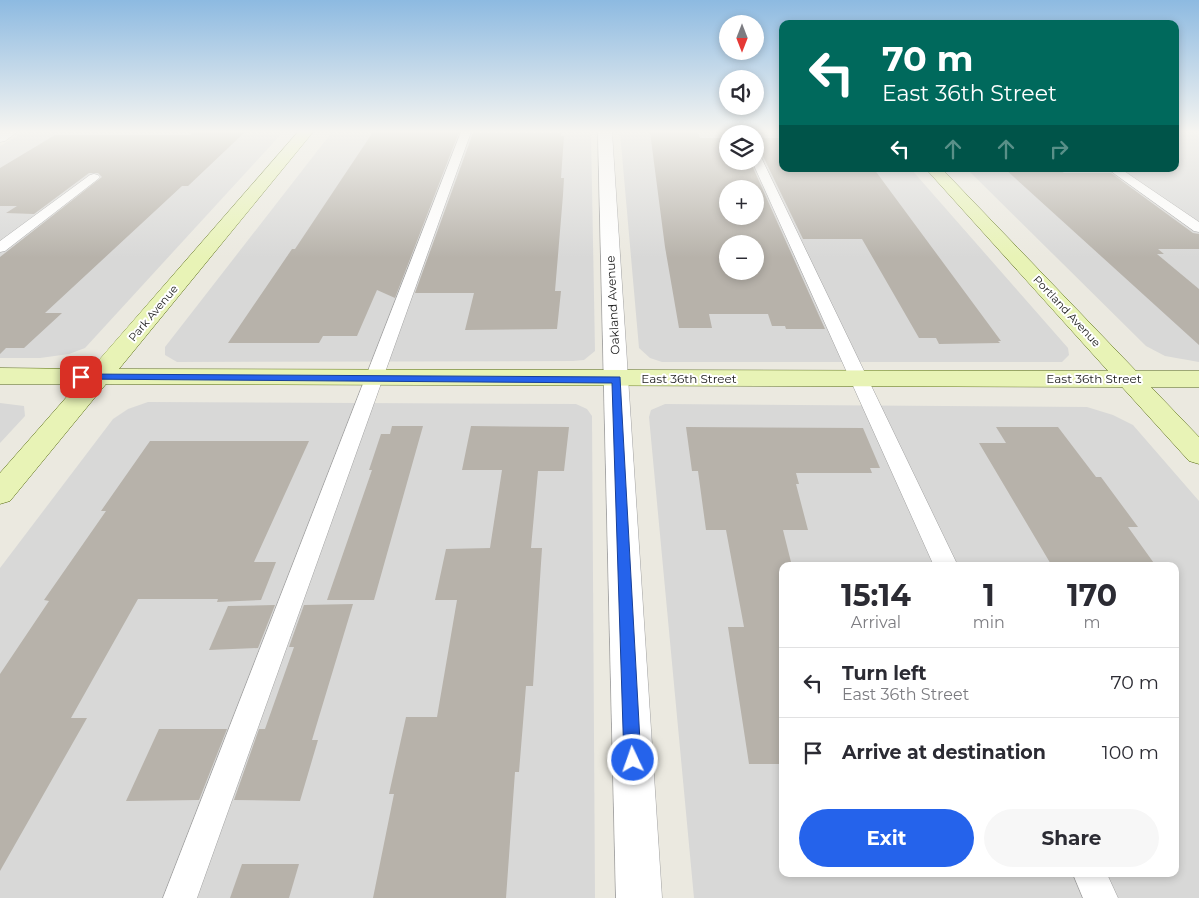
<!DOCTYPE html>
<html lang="en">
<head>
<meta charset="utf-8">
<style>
	body { margin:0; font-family:Montserrat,sans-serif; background:#f7f7f7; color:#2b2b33; height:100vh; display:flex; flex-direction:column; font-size:19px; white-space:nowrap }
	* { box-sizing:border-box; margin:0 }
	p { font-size:16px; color:#7c7c81 }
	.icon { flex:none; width:28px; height:28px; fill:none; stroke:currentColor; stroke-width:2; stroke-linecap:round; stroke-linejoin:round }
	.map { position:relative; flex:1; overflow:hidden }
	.drawer { position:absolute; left:779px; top:562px; width:400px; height:315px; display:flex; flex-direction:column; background:#fff; border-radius:10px; box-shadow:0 2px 8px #0003 }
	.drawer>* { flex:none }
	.banner { position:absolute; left:779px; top:20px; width:400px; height:152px; border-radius:10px; box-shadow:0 2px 8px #0003; background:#00695c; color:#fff; overflow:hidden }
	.needle { width:32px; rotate:180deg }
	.buttons { position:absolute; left:719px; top:15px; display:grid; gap:10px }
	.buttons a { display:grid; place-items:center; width:45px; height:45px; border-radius:50%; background:#fff; box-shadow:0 2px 8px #0003; font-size:25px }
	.pin { position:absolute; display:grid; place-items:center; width:42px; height:42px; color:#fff; margin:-21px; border-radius:10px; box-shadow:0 2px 8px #0006 }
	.me { position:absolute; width:55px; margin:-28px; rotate:357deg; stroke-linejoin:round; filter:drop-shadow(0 0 4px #0008) }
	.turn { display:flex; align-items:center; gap:18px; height:105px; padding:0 20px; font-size:22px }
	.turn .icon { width:65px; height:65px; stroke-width:2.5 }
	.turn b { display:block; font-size:35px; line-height:42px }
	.lanes { display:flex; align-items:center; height:48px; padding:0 20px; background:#0003; justify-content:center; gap:25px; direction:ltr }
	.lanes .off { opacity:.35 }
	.eta { display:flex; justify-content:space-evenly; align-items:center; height:85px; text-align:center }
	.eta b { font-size:30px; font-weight:700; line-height:35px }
	.action { display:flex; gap:10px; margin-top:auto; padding:10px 20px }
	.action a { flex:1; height:58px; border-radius:30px; background:#2563eb; color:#fff; font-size:20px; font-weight:700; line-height:58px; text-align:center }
	.action a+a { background:#f7f7f7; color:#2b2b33 }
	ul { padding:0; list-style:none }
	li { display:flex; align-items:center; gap:15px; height:70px; padding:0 20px; border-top:1px solid #e1e1e2 }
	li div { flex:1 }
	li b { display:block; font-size:19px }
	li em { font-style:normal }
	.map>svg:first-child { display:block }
</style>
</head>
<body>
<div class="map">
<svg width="1199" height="898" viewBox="0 0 1199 898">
	<rect width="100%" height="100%" fill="#ebe9e0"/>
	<g fill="#d8d8d7" fill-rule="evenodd">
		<path d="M24,132H283L85,348L69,354L40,358H0V146Z"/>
		<path d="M332,132H591L595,351L584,360L573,361L177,362L165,355V347Z"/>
		<path d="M620,132H782V169H911L1068,348L1069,355L1062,362H662L650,358L639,348ZM728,134H755V161H728ZM728,189H755V216H728ZM728,244H755V271H728Z"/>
		<path d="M1175,132H1192L1199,136V362L1165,356L1146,346L967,169H1175Z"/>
		<path d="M148,402L576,404L587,409L592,416L595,898H0V568L113,419L128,409Z"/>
		<path d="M0,403L24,406L25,416L0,443Z"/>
		<path d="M665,404L1087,407L1113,415L1133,425L1199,501V898H694L649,417L651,410ZM782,566H1175V874H782Z"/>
	</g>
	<g fill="#b7b2aa" fill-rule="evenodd">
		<path d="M193,132H245L188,186H182L45,313H62L24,348H6L0,354V257L102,177L98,173H89L34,214L6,213L17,206H0V168L55,135H190Z"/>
		<path d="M373,132H459L395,298L377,290L357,336H323L319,343H228L292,249H295Z"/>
		<path d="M650,132H692L698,133L700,138H728V161H750L825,329H786L785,326H772L768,314H709L712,328H679L665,247ZM728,189H755V216H728ZM728,244H755V271H728Z"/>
		<path d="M473,133H561V136H564L561,178H564L563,195L555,291H561L557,329L465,330L474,293H415Z"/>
		<path d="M755,138H782V169H874L1001,341H998L1000,343L939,344L936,338H919L862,239H803L762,154L755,150Z"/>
		<path d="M1005,169H1058L1064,173H1111L1193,233L1199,234V249H1158L1164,254H1157L1199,289V345Z"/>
		<path d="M392,426H423L374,600H327L372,470H369L381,434H390Z"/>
		<path d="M471,426L569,427L564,471H538L531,548H542L533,686H526L519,772H515L506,898H373L394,794H389L406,717H437L457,600H435L446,549L490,548L502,470H462Z"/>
		<path d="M686,427L863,428L880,468H870L872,473H796L799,484H796L808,530H783L792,566H782V764H749L728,627H744L726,530H706L698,471H692Z"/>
		<path d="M996,427H1058L1096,477H1101L1138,527H1128L1156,566H1052L979,443H1006Z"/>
		<path d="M150,441H309L254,562H276L261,600L217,602L218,599H138L71,718H87L0,871V674L49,601L44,600L106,511H101Z"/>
		<path d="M353,604L312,740H318L300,801L234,800L259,729H265L294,647H289L304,605Z"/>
		<path d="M275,605L258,648L209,650L228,606Z"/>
		<path d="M159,729H227L199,800L126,801Z"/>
		<path d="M242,864H299L289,898H230Z"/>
	</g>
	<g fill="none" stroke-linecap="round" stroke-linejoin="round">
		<defs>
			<g id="lane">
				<path d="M461,132H471L197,898H163Z"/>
				<path d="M739,132H749L750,134H740Z"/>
				<path d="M755,152L760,155L958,566H934L752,161H755Z"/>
				<path d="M1108,169H1121L1199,222V232L1194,231Z"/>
				<path d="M94,174L98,175L100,177L98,179L5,251L0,252V241L90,175Z"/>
				<path d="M1073,874H1107L1118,898H1083Z"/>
			</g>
			<g id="street">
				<path d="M0,132H17L5,141L0,142Z"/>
				<path d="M598,132H612L662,898H616Z"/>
			</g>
			<path id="secondary" d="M298,132H313L119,369L1108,371L926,169H942L1136,371H1199V387H1151L1199,437V464L1189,461L1122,387L106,384L10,501L0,504V473L78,384H0V368L91,369Z"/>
		</defs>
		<use href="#lane" stroke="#a1a1a1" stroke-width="1"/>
		<use href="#street" stroke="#a1a1a1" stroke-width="1"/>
		<use href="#secondary" stroke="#51660c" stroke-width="1"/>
		<use href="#lane" fill="#fff" fill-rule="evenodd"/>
		<use href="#street" fill="#fff" fill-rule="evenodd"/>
		<use href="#secondary" fill="#e8f3b6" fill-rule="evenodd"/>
	</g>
	<linearGradient id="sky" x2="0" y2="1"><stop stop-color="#8dbae1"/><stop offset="0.51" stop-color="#f6f5f1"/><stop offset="1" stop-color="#f6f5f1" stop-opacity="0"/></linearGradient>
	<rect width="1199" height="258" fill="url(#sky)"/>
	<path fill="#2563eb" stroke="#184099" d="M81,374L620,377L641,760L639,766L633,769L627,766L624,760L612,383L78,379L76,377Z"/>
	<g text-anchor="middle" stroke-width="4" stroke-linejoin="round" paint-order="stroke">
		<g font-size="11" fill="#1a1a1a" stroke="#fff">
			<text transform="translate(1067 311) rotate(47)" y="4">Portland Avenue</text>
			<text transform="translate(153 313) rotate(-50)" y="4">Park Avenue</text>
		</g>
		<g font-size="12" fill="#1a1a1a" stroke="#fff">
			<text transform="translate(613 305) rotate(-93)" y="4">Oakland Avenue</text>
			<text x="689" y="383">East 36th Street</text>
			<text x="1094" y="383">East 36th Street</text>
		</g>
	</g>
</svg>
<div class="buttons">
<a><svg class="needle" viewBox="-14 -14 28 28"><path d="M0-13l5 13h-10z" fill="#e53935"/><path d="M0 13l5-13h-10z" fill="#7c7c81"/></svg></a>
<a><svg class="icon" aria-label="sound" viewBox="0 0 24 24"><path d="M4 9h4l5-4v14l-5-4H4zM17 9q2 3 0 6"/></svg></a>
<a><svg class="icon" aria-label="layers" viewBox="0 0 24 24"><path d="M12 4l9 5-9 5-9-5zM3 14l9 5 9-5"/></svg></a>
<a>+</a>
<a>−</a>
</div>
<div class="pin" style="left:81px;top:377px;background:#d93025"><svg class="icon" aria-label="arrive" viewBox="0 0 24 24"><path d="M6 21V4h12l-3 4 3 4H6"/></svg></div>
<svg class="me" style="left:633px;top:760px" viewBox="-20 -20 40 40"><circle r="17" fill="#2563eb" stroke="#fff" stroke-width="3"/><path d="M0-11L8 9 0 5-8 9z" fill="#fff"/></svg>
<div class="banner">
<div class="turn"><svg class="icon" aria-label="left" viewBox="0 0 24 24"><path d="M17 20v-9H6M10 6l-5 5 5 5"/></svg><div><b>70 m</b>East 36th Street</div></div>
<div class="lanes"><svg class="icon" aria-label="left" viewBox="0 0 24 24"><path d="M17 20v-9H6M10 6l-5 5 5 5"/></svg><svg class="icon off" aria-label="ahead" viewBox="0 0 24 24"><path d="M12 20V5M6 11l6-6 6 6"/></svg><svg class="icon off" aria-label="ahead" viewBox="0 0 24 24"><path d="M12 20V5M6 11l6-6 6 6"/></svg><svg class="icon off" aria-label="right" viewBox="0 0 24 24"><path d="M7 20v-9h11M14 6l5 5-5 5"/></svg></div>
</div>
<section class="drawer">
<div class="eta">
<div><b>15:14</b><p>Arrival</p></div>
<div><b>1</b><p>min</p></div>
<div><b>170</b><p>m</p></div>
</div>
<ul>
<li><svg class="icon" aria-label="left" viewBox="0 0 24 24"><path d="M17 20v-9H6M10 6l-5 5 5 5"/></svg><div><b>Turn left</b><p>East 36th Street</p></div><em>70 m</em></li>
<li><svg class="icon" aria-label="arrive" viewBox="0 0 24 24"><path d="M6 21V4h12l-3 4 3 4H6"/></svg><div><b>Arrive at destination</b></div><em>100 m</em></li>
</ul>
<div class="action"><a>Exit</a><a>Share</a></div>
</section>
</div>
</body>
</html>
